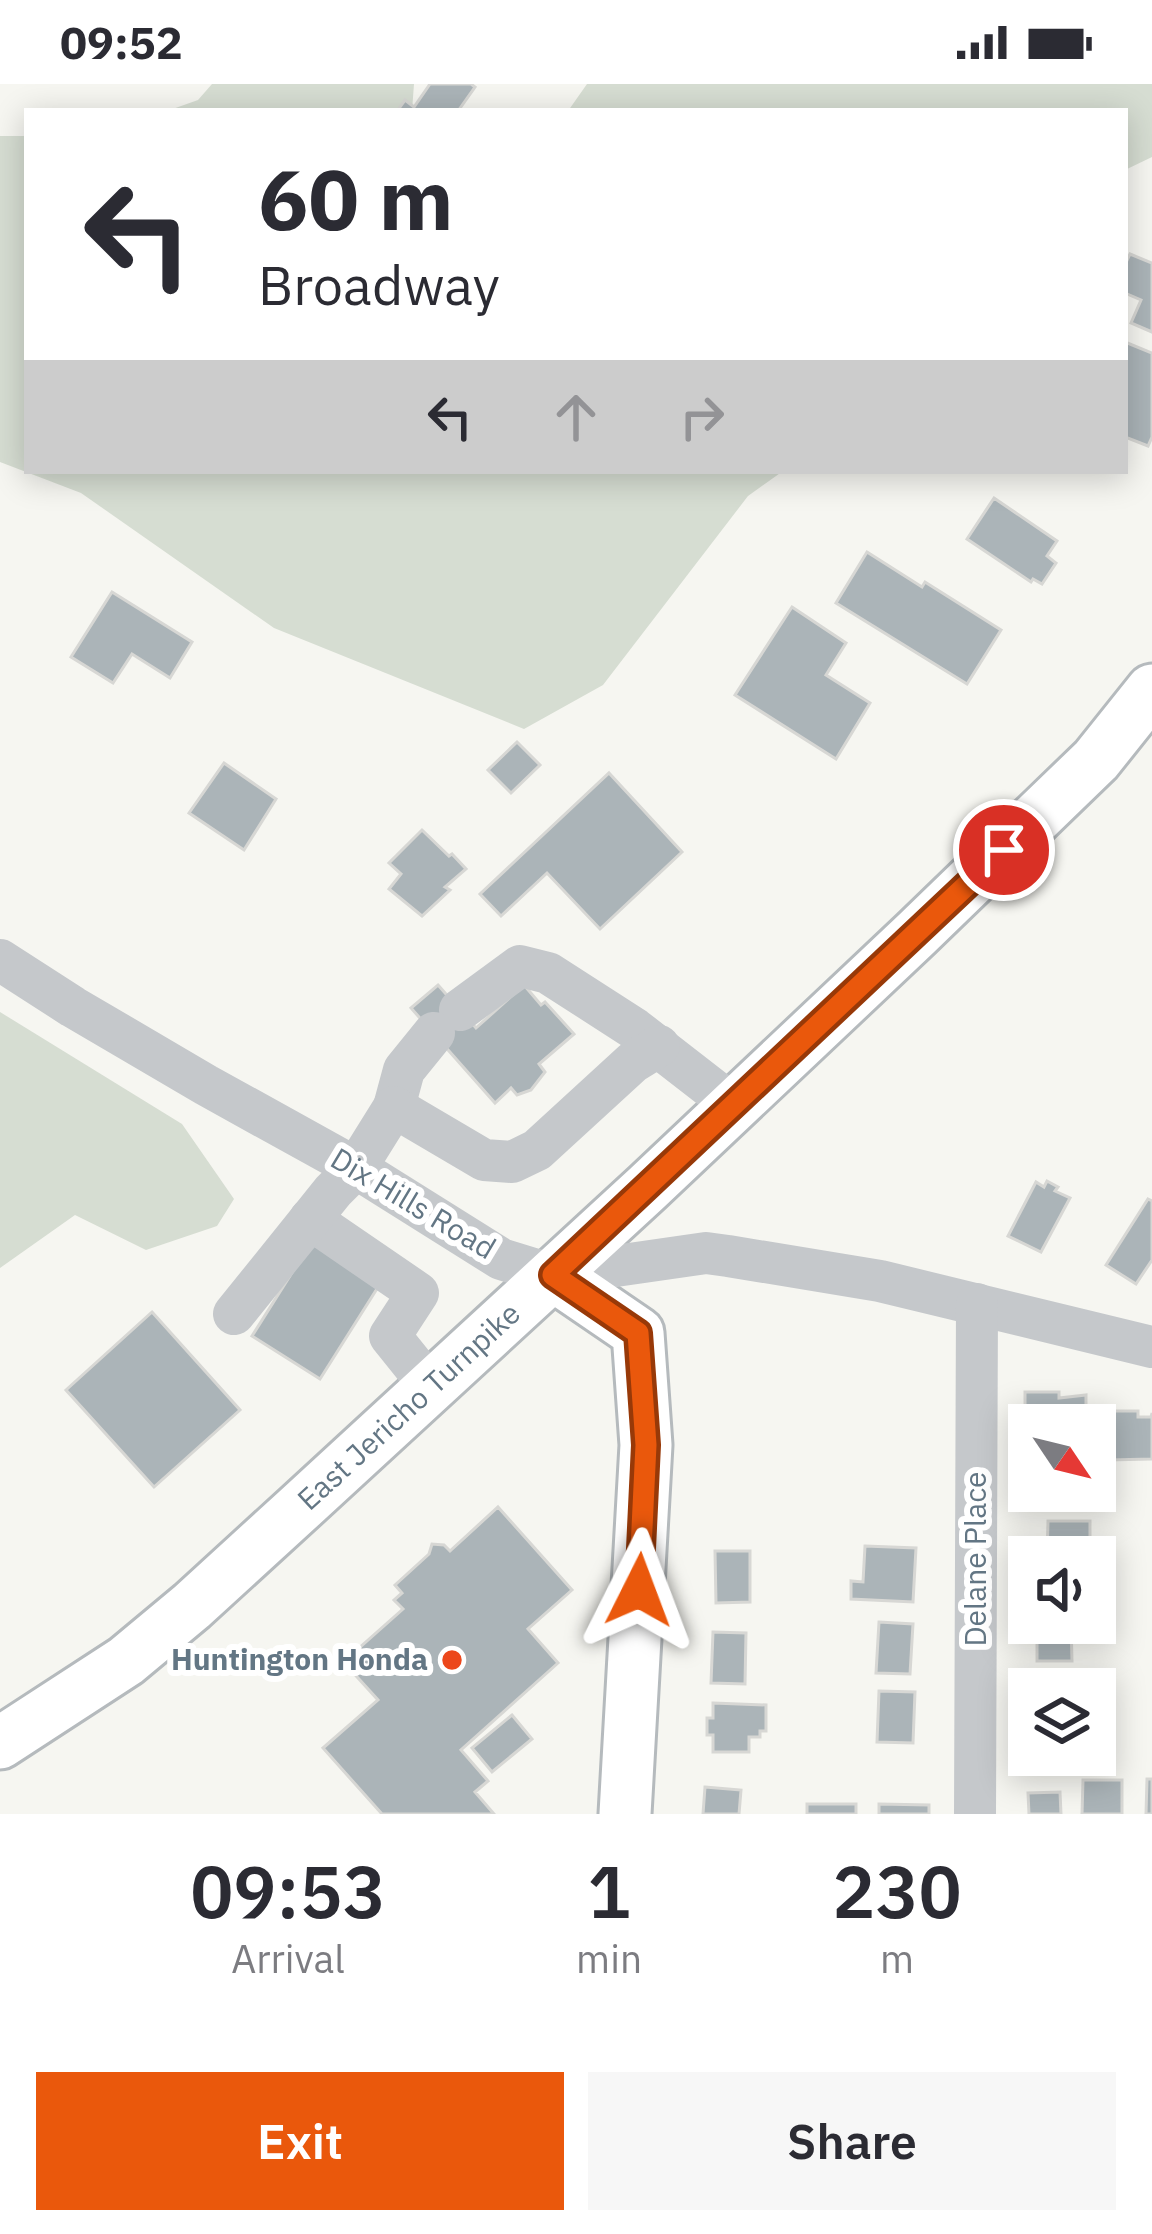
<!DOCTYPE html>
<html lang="en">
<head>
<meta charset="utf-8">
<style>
	body { margin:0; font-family:"IBM Plex Sans",sans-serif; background:#f7f7f7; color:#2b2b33; height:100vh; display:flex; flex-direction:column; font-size:45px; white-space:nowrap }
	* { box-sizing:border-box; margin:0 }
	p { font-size:39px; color:#7c7c81 }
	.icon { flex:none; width:66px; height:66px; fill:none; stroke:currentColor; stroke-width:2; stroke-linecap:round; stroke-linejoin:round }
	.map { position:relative; height:1730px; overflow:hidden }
	.panel { display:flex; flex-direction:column; background:#fff; flex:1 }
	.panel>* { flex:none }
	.banner { position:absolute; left:24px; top:24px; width:1104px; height:366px; border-radius:0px; box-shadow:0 6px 30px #0003; background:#fff; color:#2b2b33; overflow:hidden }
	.needle { width:78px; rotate:125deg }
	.fabs { position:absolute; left:1008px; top:1320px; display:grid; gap:24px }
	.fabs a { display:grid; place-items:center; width:108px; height:108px; border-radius:0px; background:#fff; box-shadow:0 6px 30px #0003; font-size:60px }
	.pin { position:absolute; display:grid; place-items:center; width:102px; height:102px; color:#fff; margin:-51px; border:6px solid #fff; border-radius:50%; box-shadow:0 3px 12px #0007 }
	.me { position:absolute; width:132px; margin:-66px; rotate:3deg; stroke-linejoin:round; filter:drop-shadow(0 0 9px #0008) }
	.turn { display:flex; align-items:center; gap:42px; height:252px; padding:0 36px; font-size:54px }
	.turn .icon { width:156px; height:156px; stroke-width:2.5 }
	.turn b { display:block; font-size:84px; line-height:102px }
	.lanes { display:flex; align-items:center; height:114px; padding:0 36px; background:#0003; justify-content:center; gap:60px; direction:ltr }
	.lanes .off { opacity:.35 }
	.eta { display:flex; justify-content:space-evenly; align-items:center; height:204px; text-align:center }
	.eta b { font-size:72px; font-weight:600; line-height:84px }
	.action { display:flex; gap:24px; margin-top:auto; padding:24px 36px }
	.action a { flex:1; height:138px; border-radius:0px; background:#ea580c; color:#fff; font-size:48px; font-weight:600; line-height:138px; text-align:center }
	.action a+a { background:#f7f7f7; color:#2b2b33 }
	.status { display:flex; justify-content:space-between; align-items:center; height:84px; padding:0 60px; background:#fff; direction:ltr }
	.status svg { height:33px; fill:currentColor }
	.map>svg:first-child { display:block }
</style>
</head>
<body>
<div class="status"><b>09:52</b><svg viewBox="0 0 49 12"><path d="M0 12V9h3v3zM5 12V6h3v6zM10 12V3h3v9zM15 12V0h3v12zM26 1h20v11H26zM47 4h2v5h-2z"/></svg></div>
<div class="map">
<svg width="1152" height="1730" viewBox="0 0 1152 1730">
	<rect width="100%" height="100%" fill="#f6f6f1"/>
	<g fill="#d6ddd2">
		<path d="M212,0H414L412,27H167L198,16Z"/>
		<path d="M587,0H1152V73L1125,86V27H568Z"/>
		<path d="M0,52H27V387H783L748,412L603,601L524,645L274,544L81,409L0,378Z"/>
		<path d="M0,928L182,1040L234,1115L217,1142L146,1166L75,1131L0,1184Z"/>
	</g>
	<g fill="#abb4b8" stroke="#d7d7d4" stroke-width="3">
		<path d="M430,0H471L475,3L458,27H397L405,16L414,23Z"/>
		<path d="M1130,170L1152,179V248L1131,239L1141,216L1125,209V181Z"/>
		<path d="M1125,258L1152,269V353L1148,362L1125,353Z"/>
		<path d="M994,414L1057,457L1047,472L1056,479L1042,500L1033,495L1031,498L967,455Z"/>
		<path d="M867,468L922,503L925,498L1001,546L967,600L836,519Z"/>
		<path d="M112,508L192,558L170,594L132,570L113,599L71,573Z"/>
		<path d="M792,523L846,559L826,591L870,619L836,675L735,611Z"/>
		<path d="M517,658L540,681L511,709L488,686Z"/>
		<path d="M224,679L276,715L244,766L189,729Z"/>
		<path d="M609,689L682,768L600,845L547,789L501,832L480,810Z"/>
		<path d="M422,746L449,772L452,770L466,785L445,803L450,806L422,832L389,805L401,790L389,779Z"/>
		<path d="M438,901L476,944L524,901L541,921L545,918L574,950L539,980L545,988L531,1006L517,1011L511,1004L495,1019L411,924Z"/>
		<path d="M1047,1097L1058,1103L1055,1107L1070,1114L1041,1168L1008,1152L1036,1098L1044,1103Z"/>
		<path d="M1148,1115L1152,1117V1176L1136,1200L1106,1181Z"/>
		<path d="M312,1157L380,1200L320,1295L252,1252Z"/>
		<path d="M152,1228L240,1326L154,1403L66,1306Z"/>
		<path d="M1025,1308H1059V1314L1086,1311V1341H1029V1362H1025Z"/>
		<path d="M1107,1327H1138V1333H1151L1152,1329V1375L1108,1376Z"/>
		<path d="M498,1423L572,1506L528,1545L558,1579L461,1666L488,1697L475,1708L494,1730H382L323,1664L378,1616L348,1583L349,1573L403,1525L394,1516L402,1509L395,1501L429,1470L432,1460L444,1461L450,1467Z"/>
		<path d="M1048,1437H1090V1473H1047Z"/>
		<path d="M865,1462L916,1464L913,1518L851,1515V1497L863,1498Z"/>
		<path d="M715,1467H750V1518L716,1519Z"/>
		<path d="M1028,1535L1029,1539H1071L1072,1577H1037V1555H1028Z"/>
		<path d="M879,1538L913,1540L910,1590L876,1589Z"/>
		<path d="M713,1548L746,1549L745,1600L711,1599Z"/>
		<path d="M879,1607L915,1608L913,1659L877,1658Z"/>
		<path d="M713,1619L766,1621V1647H760V1653H749V1668H713V1651H707V1634H713Z"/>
		<path d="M512,1631L532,1655L492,1688L472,1664Z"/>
		<path d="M1147,1695H1152V1730H1146Z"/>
		<path d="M1083,1696H1122V1730H1082Z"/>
		<path d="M705,1703L741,1706L739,1730H703Z"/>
		<path d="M1060,1708L1061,1730H1029L1028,1709Z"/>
		<rect x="807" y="1720" width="49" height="10"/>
		<path d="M879,1720L929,1721V1730H879Z"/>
	</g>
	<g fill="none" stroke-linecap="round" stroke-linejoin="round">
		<defs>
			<g id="major">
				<path d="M553,1191L638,1249L646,1361L625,1730"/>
				<path id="s1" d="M0,1659L126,1577L192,1522L297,1426L647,1104L916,850L1096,676L1152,606"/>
			</g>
		</defs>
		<use href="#major" stroke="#b5babd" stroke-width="57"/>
		<g stroke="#c5c8cb" stroke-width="42">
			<path d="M0,876L73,923L206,1001L356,1084L501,1175L553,1191L706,1169L728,1172L880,1197L1152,1263"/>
			<path d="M460,926L520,882L548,889L635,945L733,1021"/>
			<path d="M394,1023L404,986L434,949"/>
			<path d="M310,1135L418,1209L390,1252L431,1303"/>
			<path d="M234,1230L333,1107L356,1084L394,1023L484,1076L512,1078L537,1066L633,978L659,962"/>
			<path d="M975,1730L977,1220"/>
		</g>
		<use href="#major" stroke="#fff" stroke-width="51"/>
	</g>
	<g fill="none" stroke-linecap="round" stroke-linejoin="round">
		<defs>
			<path id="route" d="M639,1506L646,1361L638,1249L553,1191L1004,766"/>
		</defs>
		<use href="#route" stroke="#983908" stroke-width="30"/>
		<use href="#route" stroke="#ea580c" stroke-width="21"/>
	</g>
	<circle fill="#ec471b" stroke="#fff" stroke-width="4.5" cx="452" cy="1576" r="12"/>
	<g text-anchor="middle" stroke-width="12" stroke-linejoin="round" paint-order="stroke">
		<g font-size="30" fill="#637684" stroke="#fff">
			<text transform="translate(413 1120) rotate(31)" y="10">Dix Hills Road</text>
			<text dy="10" stroke="none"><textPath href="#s1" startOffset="531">East Jericho Turnpike</textPath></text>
			<text transform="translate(976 1475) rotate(-90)" y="10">Delane Place</text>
		</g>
		<g font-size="30" font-weight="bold" fill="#637684" stroke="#fff" text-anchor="end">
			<text x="428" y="1586">Huntington Honda</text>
		</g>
	</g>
</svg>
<div class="fabs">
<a><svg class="needle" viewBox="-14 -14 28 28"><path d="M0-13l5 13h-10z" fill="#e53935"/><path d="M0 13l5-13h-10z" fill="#7c7c81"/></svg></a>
<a><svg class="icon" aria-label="sound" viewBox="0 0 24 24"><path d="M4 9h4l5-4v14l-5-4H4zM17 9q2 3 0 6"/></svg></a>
<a><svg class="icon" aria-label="layers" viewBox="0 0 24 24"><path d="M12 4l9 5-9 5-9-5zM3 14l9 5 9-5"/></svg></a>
</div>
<div class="pin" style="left:1004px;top:766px;background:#d93025"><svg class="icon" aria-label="arrive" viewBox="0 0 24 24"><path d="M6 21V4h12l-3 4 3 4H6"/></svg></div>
<svg class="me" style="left:639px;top:1506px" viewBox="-20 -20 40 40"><path d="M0-17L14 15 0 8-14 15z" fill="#ea580c" stroke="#fff" stroke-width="4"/></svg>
<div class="banner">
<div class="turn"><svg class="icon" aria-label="left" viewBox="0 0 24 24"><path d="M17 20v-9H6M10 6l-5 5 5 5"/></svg><div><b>60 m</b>Broadway</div></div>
<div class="lanes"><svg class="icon" aria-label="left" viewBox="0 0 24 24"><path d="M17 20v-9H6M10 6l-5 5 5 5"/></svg><svg class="icon off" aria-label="ahead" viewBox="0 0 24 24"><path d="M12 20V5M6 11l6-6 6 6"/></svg><svg class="icon off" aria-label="right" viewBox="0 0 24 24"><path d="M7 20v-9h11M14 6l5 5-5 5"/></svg></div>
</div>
</div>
<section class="panel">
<div class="eta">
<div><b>09:53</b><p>Arrival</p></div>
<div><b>1</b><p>min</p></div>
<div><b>230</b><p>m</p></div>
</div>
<div class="action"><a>Exit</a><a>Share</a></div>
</section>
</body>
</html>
